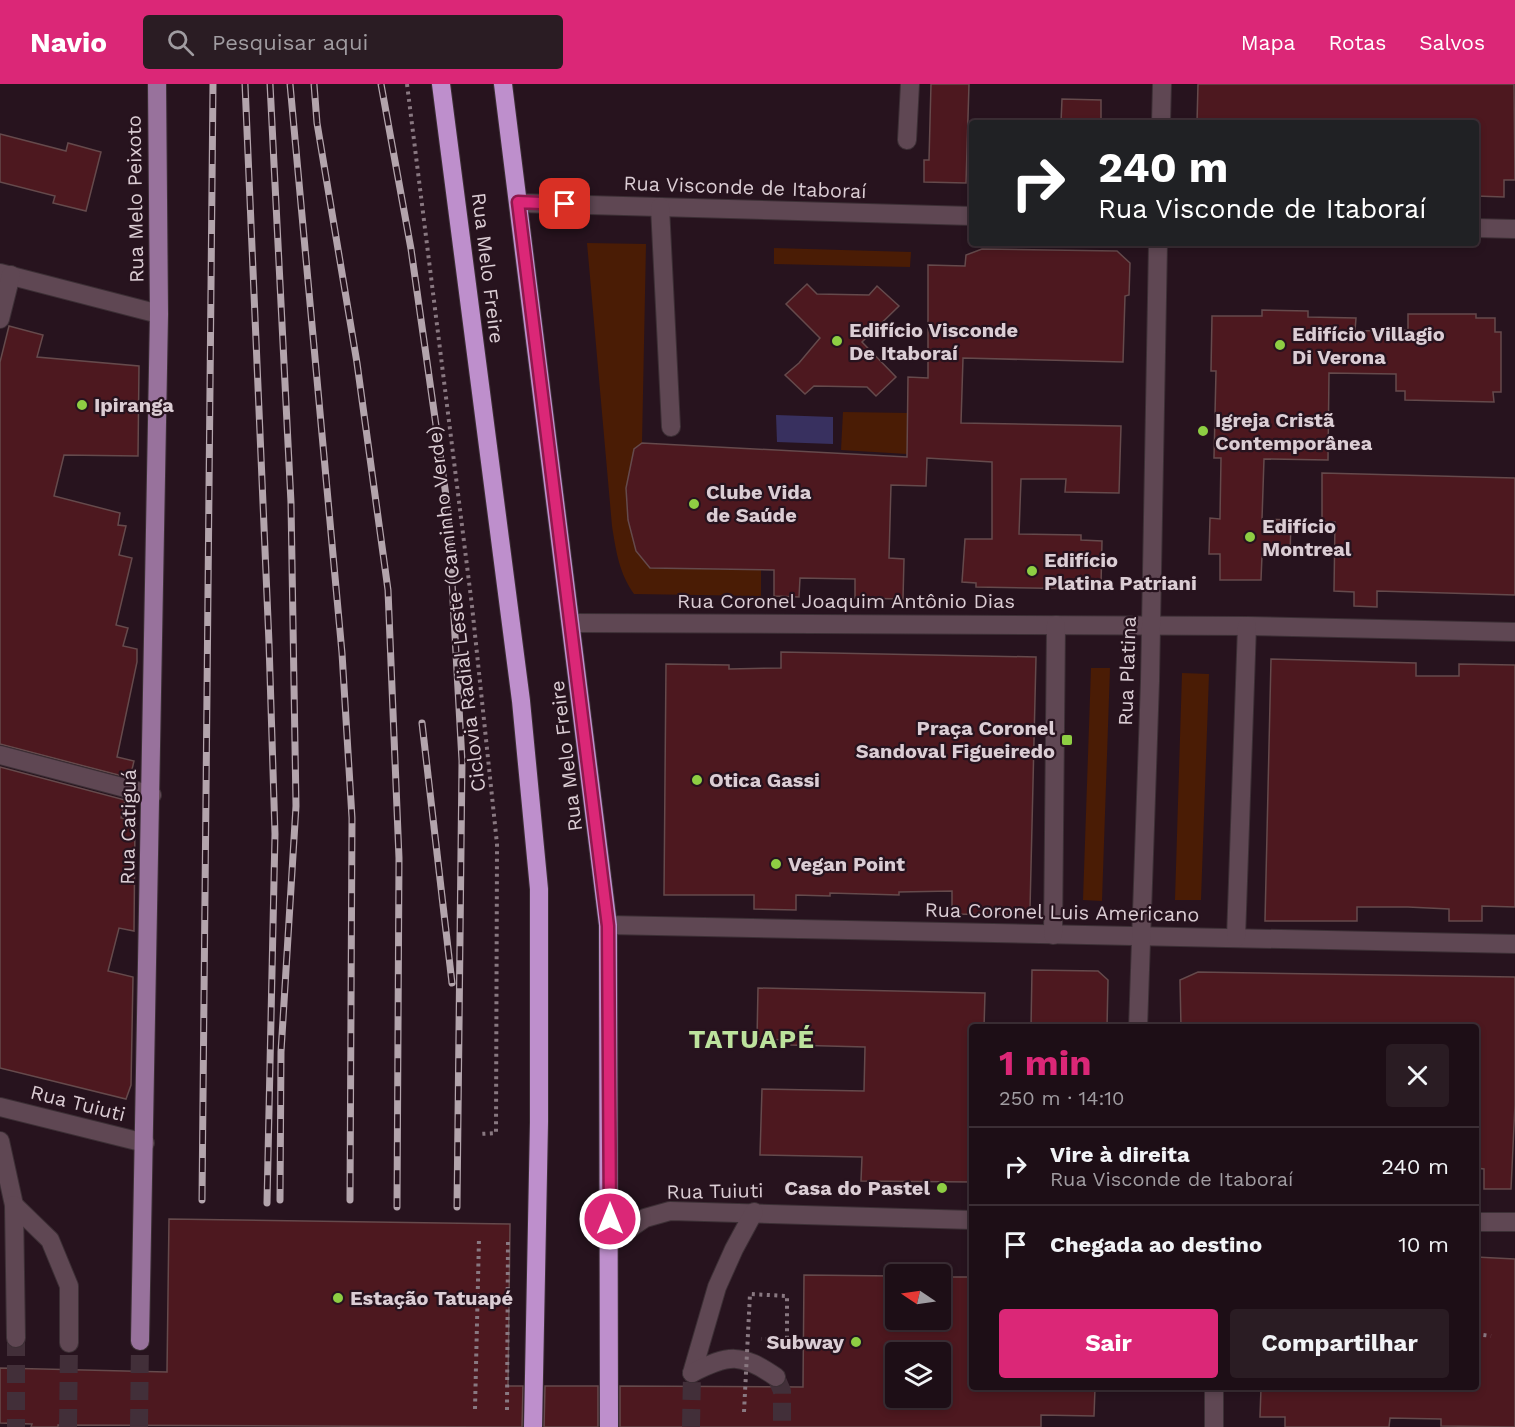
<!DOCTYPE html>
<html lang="pt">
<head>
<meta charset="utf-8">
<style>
	body { margin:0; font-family:"Work Sans",sans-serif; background:#2a1c23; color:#f1f3f6; height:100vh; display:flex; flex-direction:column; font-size:22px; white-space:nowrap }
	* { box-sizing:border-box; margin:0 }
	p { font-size:20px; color:#a09ca1 }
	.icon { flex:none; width:33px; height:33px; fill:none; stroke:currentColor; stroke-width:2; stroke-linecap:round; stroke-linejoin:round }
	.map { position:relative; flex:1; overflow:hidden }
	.panel { position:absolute; left:969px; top:940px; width:510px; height:366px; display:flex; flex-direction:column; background:#1d0e16; border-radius:6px; box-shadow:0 3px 9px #0003,0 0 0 2px #3b2e35 }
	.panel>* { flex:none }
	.banner { position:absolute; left:969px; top:36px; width:510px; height:126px; border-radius:6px; box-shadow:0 3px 9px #0003,0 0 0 2px #3b2e35; background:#202124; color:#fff; overflow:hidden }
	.needle { width:39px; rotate:283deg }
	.fabs { position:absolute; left:885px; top:1180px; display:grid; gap:12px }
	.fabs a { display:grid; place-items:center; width:66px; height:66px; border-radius:6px; background:#1d0e16; box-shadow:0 3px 9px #0003,0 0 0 2px #3b2e35; font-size:30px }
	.pin { position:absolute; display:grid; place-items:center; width:51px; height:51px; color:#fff; margin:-26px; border-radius:12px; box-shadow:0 3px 9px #0006 }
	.me { position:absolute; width:66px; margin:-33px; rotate:0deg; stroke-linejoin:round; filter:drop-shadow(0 0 4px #0008) }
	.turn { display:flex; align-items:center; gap:21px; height:126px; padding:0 30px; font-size:27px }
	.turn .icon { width:78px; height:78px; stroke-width:2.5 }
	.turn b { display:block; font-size:42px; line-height:51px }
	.round { display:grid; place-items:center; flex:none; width:63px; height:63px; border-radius:6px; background:#2a1c23 }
	.head { display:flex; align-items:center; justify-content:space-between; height:102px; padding:0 30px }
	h1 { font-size:36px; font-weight:700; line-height:45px; color:#db2777 }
	.action { display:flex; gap:12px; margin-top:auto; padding:12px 30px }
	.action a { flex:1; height:69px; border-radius:6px; background:#db2777; color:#fff; font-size:24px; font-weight:700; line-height:69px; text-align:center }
	.action a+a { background:#2a1c23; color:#f1f3f6 }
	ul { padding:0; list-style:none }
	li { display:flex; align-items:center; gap:18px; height:78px; padding:0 30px; border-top:2px solid #3b2e35 }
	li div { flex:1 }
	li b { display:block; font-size:22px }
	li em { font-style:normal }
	header { display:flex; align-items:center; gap:36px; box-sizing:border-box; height:84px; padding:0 30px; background:#db2777; color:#fff }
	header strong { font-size:28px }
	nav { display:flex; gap:33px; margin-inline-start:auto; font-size:21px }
	.search { width:420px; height:54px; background:#2a1c23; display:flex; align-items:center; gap:15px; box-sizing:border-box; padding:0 21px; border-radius:6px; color:#a09ca1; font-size:22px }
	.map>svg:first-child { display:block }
</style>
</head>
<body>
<header>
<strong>Navio</strong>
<div class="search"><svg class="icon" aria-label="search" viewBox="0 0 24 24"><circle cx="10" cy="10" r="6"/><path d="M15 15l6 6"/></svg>Pesquisar aqui</div>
<nav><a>Mapa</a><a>Rotas</a><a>Salvos</a></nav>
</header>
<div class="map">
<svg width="1515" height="1343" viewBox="0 0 1515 1343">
	<rect width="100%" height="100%" fill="#27131e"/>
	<g fill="#4a1c05">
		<path d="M587,159L646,160L642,359L634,365C625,409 619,448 651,484L761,486V512L634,510C619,489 616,467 612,442Z"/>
		<path d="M774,164L911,168L910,183L774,180Z"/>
		<path d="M843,328L908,329L907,370L841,366Z"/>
		<path d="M1091,584H1110L1102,817L1083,816Z"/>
		<path d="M1182,589L1209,590L1201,816H1175Z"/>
	</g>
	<path fill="#38305f" d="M776,331L833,333V360L777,358Z"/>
	<g fill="#4d181f" stroke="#654a4c" stroke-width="1.5" fill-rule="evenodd">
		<path d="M931,0H969L966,99L924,98V76H929Z"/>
		<path d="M1198,0H1514L1515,96H1504V113L1476,112V39H1197Z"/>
		<path d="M1062,15L1101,16V39H1061Z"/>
		<path d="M0,50L66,67L68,59L101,68L86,127L53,119L55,112L0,98Z"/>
		<path d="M982,165L1117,167L1130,179L1129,211L1125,212L1123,278L963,274L961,339L1121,342L1119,409L1065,408L1066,395H1021L1019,450L1081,451V456L1102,457L1101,501H1088V505L976,503V499L962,498L965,455H992V378L927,374L926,402L891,401L889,474L904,475L903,515L855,514V495L800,494L799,513L774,512V486L650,484L636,467L628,436L626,404L634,365L642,359L907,373L908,293L928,294V181L965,182L966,171Z"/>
		<path d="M807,200L817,210L869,211L877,202L899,222L862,258L896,293L876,312L867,303L814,302L805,310L785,291L799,279L820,254L786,220Z"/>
		<path d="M1262,226L1308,227V233L1356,234L1355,247L1408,246V230H1476V234H1495V248H1501V308H1493L1494,318L1405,316V307H1396V290L1329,289L1328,376L1264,375L1262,435L1291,436L1290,472L1262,471L1261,496H1220V470H1209L1210,434L1220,435L1221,374H1214L1216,287H1211L1212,232H1262Z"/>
		<path d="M9,242L43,251L37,273L139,282L138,372L64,371L54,412L120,429L118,441L126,442L119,471L132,474L116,541L128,544L123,562L137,565V578L117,673L134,677L130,694L0,660V278Z"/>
		<path d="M1322,389L1515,394V511L1377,507V523L1354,522V508L1334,507L1335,438H1322Z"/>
		<path d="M781,568L1036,573L1030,825L1024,831L952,830V807L899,808V811L830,809V812L796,811V826L754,825V811H664L666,580L729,581V585L781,584Z"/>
		<path d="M1271,575L1416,579V592H1459V580L1515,581V823L1482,822V837H1449V825L1408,823H1357V837H1265Z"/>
		<path d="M0,683L125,716L121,734L135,737L134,847L119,844L108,887L133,893L131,1001L126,1015L0,984Z"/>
		<path d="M1032,886L1098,887L1108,896L1107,944H1031Z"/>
		<path d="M1198,888L1515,893V1021L1511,1105H1484V1085L1476,1084V944H1181L1180,896Z"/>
		<path d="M758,904L985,909L984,944H972V1098L861,1097L862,1073L760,1071L762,1005L864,1007L865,963L791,961V956L757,955Z"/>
		<path d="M169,1135L510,1140L508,1302H523L522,1343L58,1341V1343H31L32,1340L0,1339V1284L167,1288Z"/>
		<path d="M1476,1173L1515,1175V1343L1441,1342V1335L1390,1334L1389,1343H1285V1333H1260L1261,1304H1476Z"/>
		<path d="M804,1191L896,1192V1236H940V1193H972V1304H1095L1094,1332L1041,1331V1343H620V1302L803,1303ZM896,1269H940V1314H896Z"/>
		<path d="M545,1302H598V1343H544Z"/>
	</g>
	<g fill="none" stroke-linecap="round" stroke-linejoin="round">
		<g stroke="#422f39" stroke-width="18" stroke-dasharray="18 9" stroke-linecap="butt">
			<path d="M16,1254V1343"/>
			<path d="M776,1293L782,1307V1343"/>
			<path d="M68,1343L69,1259"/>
			<path d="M691,1343L692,1289"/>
		</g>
		<path stroke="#422f39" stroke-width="18" stroke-dasharray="18 9" stroke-linecap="butt" d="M139,1343L140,1257"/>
		<defs>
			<g id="minor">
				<path d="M1161,39L1162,0"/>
				<path d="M907,56L910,0"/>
				<path d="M518,119L972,132"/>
				<path d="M660,123L671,343"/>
				<path d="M1476,144L1515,145"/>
				<path d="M0,189L159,230"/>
				<path d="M0,235L11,191"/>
				<path d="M572,539L1247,542L1515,548"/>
				<path d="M0,671L152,711"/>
				<path d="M608,841L1515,860"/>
				<path d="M1053,851L1056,541"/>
				<path d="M1236,854L1247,542"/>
				<path d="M1138,944L1150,597L1158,159"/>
				<path d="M0,1023L145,1059"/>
				<path d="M0,1057L14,1121L16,1254"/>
				<path d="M14,1121L50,1156L69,1202V1259"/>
				<path d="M1476,1138H1515"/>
				<path d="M610,1158L645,1134L670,1127L972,1136"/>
				<path d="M692,1289L717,1203L734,1165L754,1128"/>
				<path d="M692,1289C729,1270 741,1269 776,1293"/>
				<path d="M1214,1343V1304"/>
			</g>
			<path id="major" d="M140,1257L159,230L157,0"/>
			<g id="highway">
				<path d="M441,0L521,617L539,805V1038L533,1343"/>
				<path d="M503,0L608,841L609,1343"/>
			</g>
		</defs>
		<use href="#minor" stroke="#3c2f35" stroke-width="20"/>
		<use href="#major" stroke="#3c2f35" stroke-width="20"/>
		<use href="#highway" stroke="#3c2f35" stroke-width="20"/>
		<g stroke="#897881" stroke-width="4" stroke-dasharray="3 4.5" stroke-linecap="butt">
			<path d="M407,0L472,522L497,760L496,1049L480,1050"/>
			<path d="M1476,1250L1491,1252"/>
			<path d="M475,1325L479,1154"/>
			<path d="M507,1326L508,1155"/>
		</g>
		<use href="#minor" stroke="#5f4753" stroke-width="18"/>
		<use href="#major" stroke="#98729c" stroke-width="18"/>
		<use href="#highway" stroke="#be8fcc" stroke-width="18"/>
		<defs>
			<g id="rail">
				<path d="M245,0L269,559L275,750L267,1119"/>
				<path d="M270,0L291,419L296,722L281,968L280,1116"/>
				<path d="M290,0L342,569L352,734L350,1116"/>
				<path d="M314,0L317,39L357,279L388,506L399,774L397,1123"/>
				<path d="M381,0L411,165L448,426L462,677L457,1123"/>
				<path d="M422,639L452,899"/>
				<path d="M202,1116L213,0"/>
			</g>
		</defs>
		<use href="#rail" stroke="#b3a4ac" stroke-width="7"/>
		<use href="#rail" stroke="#27131e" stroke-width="4.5" stroke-dasharray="14" stroke-linecap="butt"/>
		<path stroke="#897881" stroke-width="4" stroke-dasharray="3 4.5" stroke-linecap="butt" d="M744,1328L750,1210L787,1212V1256L761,1255"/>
	</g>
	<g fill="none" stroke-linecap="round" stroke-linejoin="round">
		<defs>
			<path id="route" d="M565,120L518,118L608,842L610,1135"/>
		</defs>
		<use href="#route" stroke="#8e194d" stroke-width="15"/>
		<use href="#route" stroke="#db2777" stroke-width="10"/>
	</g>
	<g fill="#8ece43" stroke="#27131e" stroke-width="2">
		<circle cx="837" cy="257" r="6"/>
		<circle cx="1280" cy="261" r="6"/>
		<circle cx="82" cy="321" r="6"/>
		<circle cx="1203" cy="347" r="6"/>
		<circle cx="694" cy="420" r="6"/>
		<circle cx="1250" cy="453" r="6"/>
		<circle cx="1032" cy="487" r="6"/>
		<rect x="1061" y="650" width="12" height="12" rx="3"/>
		<circle cx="697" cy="696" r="6"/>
		<circle cx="776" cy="780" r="6"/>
		<circle cx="942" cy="1104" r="6"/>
		<circle cx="338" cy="1214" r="6"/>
		<circle cx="856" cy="1258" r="6"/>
	</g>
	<g text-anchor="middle" stroke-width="4.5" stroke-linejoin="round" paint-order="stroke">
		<g font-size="20" fill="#dbcdd4" stroke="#27131e">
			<text transform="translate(745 103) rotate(2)" y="7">Rua Visconde de Itaboraí</text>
			<text transform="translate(135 115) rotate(-91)" y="7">Rua Melo Peixoto</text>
			<text transform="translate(488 184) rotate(83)" y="7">Rua Melo Freire</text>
			<text x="846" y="524">Rua Coronel Joaquim Antônio Dias</text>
			<text transform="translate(456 525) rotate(-97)" y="7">Ciclovia Radial Leste (Caminho Verde)</text>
			<text transform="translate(1127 587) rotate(-88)" y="7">Rua Platina</text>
			<text transform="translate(566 672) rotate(-97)" y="7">Rua Melo Freire</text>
			<text transform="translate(128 743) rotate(-89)" y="7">Rua Catiguá</text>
			<text transform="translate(1062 828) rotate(1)" y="7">Rua Coronel Luis Americano</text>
			<text transform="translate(78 1019) rotate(14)" y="7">Rua Tuiuti</text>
			<text transform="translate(715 1107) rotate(-1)" y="7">Rua Tuiuti</text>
		</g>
		<g font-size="20" font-weight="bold" fill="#dbcdd4" stroke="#27131e" text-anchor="start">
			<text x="849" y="253">Edifício Visconde<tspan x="849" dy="23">De Itaboraí</tspan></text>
			<text x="1292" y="257">Edifício Villagio<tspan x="1292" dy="23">Di Verona</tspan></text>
			<text x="94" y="328">Ipiranga</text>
			<text x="1215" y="343">Igreja Cristã<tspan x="1215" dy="23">Contemporânea</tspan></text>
			<text x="706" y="415">Clube Vida<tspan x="706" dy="23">de Saúde</tspan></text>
			<text x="1262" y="449">Edifício<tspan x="1262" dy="23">Montreal</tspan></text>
			<text x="1044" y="483">Edifício<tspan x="1044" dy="23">Platina Patriani</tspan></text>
			<text x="1055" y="651" text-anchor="end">Praça Coronel<tspan x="1055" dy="23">Sandoval Figueiredo</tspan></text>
			<text x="709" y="703">Otica Gassi</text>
			<text x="788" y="787">Vegan Point</text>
			<text x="930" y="1111" text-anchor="end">Casa do Pastel</text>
			<text x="350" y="1221">Estação Tatuapé</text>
			<text x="844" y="1265" text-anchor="end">Subway</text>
		</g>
		<g font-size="26" font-weight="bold" letter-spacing="1.5" fill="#bde29d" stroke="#27131e">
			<text x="752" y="964">TATUAPÉ</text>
		</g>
	</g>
</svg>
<div class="fabs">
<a><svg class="needle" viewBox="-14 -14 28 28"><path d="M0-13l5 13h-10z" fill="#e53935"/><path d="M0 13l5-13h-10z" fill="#a09ca1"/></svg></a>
<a><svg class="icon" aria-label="layers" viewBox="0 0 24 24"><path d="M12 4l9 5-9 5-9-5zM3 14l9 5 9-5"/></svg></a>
</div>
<div class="pin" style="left:565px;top:120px;background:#d93025"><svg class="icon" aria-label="arrive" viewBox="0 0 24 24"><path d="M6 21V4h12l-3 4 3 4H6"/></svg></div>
<svg class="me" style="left:610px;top:1135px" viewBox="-20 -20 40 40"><circle r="17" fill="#db2777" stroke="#fff" stroke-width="3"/><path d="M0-11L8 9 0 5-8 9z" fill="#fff"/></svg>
<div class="banner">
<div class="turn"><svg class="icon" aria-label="right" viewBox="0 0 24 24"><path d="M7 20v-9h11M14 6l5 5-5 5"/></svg><div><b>240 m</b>Rua Visconde de Itaboraí</div></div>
</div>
<section class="panel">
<div class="head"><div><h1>1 min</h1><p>250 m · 14:10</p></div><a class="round"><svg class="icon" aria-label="close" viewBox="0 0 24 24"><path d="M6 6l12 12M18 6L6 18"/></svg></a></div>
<ul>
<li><svg class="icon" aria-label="right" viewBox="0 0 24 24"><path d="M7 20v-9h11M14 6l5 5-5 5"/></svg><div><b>Vire à direita</b><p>Rua Visconde de Itaboraí</p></div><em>240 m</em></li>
<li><svg class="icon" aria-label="arrive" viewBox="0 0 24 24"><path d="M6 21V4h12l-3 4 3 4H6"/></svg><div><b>Chegada ao destino</b></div><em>10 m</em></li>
</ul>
<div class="action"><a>Sair</a><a>Compartilhar</a></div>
</section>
</div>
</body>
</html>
